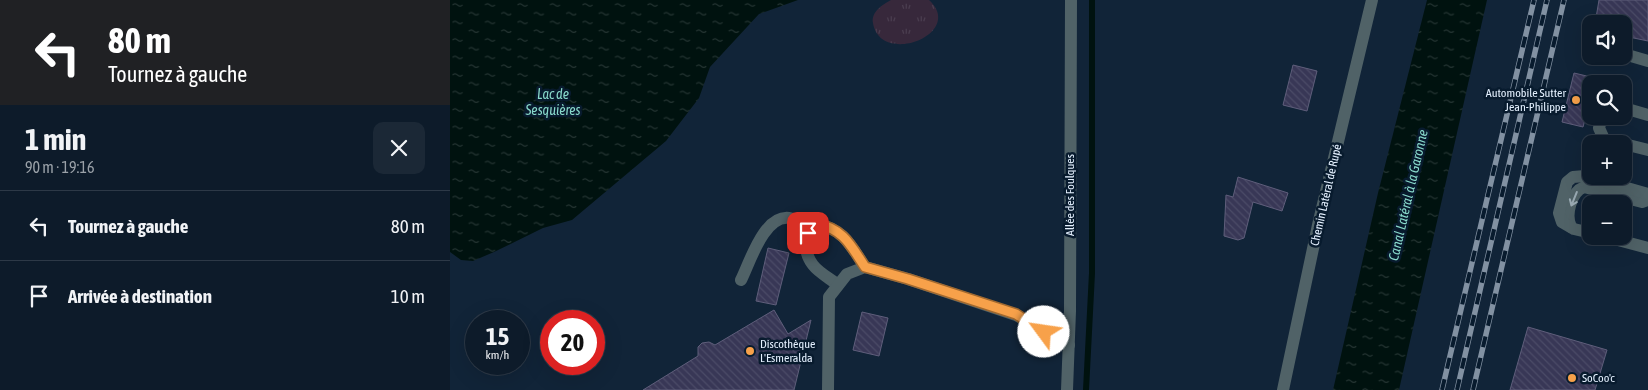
<!DOCTYPE html>
<html lang="fr">
<head>
<meta charset="utf-8">
<style>
	body { margin:0; font-family:"Asap Condensed",sans-serif; background:#1b2836; color:#f1f3f6; height:100vh; display:flex; flex-direction:column; font-size:19px; white-space:nowrap }
	* { box-sizing:border-box; margin:0 }
	p { font-size:16px; color:#9aa1a8 }
	.icon { flex:none; width:28px; height:28px; fill:none; stroke:currentColor; stroke-width:2; stroke-linecap:round; stroke-linejoin:round }
	.map { position:relative; flex:1; overflow:hidden }
	.panel { display:flex; flex-direction:column; background:#0d1b2a; width:450px }
	.panel>* { flex:none }
	.guide { background:#202124; color:#fff; overflow:hidden }
	.fabs { position:absolute; left:1132px; top:15px; display:grid; gap:10px }
	.fabs a { display:grid; place-items:center; width:50px; height:50px; border-radius:10px; background:#0d1b2a; box-shadow:0 5px 20px #0002,0 0 0 1px #2d3947; font-size:25px }
	.speed { position:absolute; left:15px; top:310px; display:flex; gap:10px; font-size:25px; font-weight:700; text-align:center }
	.speed>* { display:grid; place-content:center; width:65px; height:65px; border-radius:50%; background:#0d1b2a; box-shadow:0 5px 20px #0002,0 0 0 1px #2d3947; line-height:1 }
	.speed small { font-size:12px; font-weight:400 }
	.speed .limit { border:8px solid #d22; background:#fff; color:#111 }
	.pin { position:absolute; display:grid; place-items:center; width:42px; height:42px; color:#fff; margin:-21px; border-radius:10px; box-shadow:0 2px 8px #0006 }
	.me { position:absolute; width:55px; margin:-28px; rotate:301deg; stroke-linejoin:round; filter:drop-shadow(0 0 4px #0008) }
	.turn { display:flex; align-items:center; gap:18px; height:105px; padding:0 25px; font-size:22px }
	.turn .icon { width:65px; height:65px; stroke-width:2.5 }
	.turn b { display:block; font-size:35px; line-height:42px }
	.round { display:grid; place-items:center; flex:none; width:52px; height:52px; border-radius:10px; background:#1b2836 }
	.overview { display:flex; align-items:center; justify-content:space-between; height:85px; padding:0 25px }
	h1 { font-size:30px; font-weight:700; line-height:38px }
	ul { padding:0; list-style:none }
	li { display:flex; align-items:center; gap:15px; height:70px; padding:0 25px; border-top:1px solid #2d3947 }
	li div { flex:1 }
	li b { display:block; font-size:19px }
	li em { font-style:normal }
	main { display:flex; flex:1; min-height:0 }
	.map>svg:first-child { display:block }
</style>
</head>
<body>
<main>
<section class="panel">
<div class="guide">
<div class="turn"><svg class="icon" aria-label="left" viewBox="0 0 24 24"><path d="M17 20v-9H6M10 6l-5 5 5 5"/></svg><div><b>80 m</b>Tournez à gauche</div></div>
</div>
<div class="overview"><div><h1>1 min</h1><p>90 m · 19:16</p></div><a class="round"><svg class="icon" aria-label="close" viewBox="0 0 24 24"><path d="M6 6l12 12M18 6L6 18"/></svg></a></div>
<ul>
<li><svg class="icon" aria-label="left" viewBox="0 0 24 24"><path d="M17 20v-9H6M10 6l-5 5 5 5"/></svg><div><b>Tournez à gauche</b></div><em>80 m</em></li>
<li><svg class="icon" aria-label="arrive" viewBox="0 0 24 24"><path d="M6 21V4h12l-3 4 3 4H6"/></svg><div><b>Arrivée à destination</b></div><em>10 m</em></li>
</ul>
</section>
<div class="map">
<svg width="1198" height="390" viewBox="0 0 1198 390">
	<defs>
		<pattern id="grass-tufts" width="24" height="20" patternUnits="userSpaceOnUse" patternTransform="scale(1.25)"><rect width="24" height="20" fill="#37283b"/><path d="M3 7l-1-3M5 7V3M7 7l1-3M15 17l-1-3M17 17v-4M19 17l1-3" fill="none" stroke="#4a3d4f"/></pattern>
		<pattern id="water-ripples" width="26" height="14" patternUnits="userSpaceOnUse" patternTransform="scale(1.25)"><rect width="26" height="14" fill="#00120f"/><path d="M2 4q2-2 4 0t4 0M15 11q2-2 4 0t4 0" fill="none" stroke="#253533"/></pattern>
		<pattern id="building-back-hatch" width="6" height="6" patternUnits="userSpaceOnUse" patternTransform="scale(1.25)"><rect width="6" height="6" fill="#383756"/><path d="M-1 5l2 2M0 0l6 6M5-1l2 2" fill="none" stroke="#4b4b67"/></pattern>
	</defs>
	<rect width="100%" height="100%" fill="#112438"/>
	<path fill="url(#grass-tufts)" d="M441,0H479C516,34 430,67 423,23C421,12 432,5 441,0Z"/>
	<g fill="url(#water-ripples)">
		<path d="M0,0H348L309,14L260,67L249,98L216,141L122,220L93,228L44,252L23,261L11,260L0,252Z"/>
		<path d="M977,0H1037L949,390H883L928,193Z"/>
	</g>
	<g fill="none" stroke-linecap="round" stroke-linejoin="round">
		<path stroke="#00120f" stroke-width="6" d="M636,390L642,273V0"/>
	</g>
	<g fill="url(#building-back-hatch)" stroke="#5f5e7b">
		<path d="M1149,0H1198V41L1174,36V24H1145Z"/>
		<path d="M843,65L867,71L857,111L833,105Z"/>
		<path d="M1124,73L1141,77V97L1133,127L1112,122Z"/>
		<path d="M788,177L838,193L832,211L803,202L794,238L788,240L774,236L776,195L783,197Z"/>
		<path d="M318,248L339,253L326,305L306,301Z"/>
		<path d="M324,310L338,334L361,320L344,390H193L248,356V347L252,343L259,342L265,345Z"/>
		<path d="M412,312L438,318L429,356L403,350Z"/>
		<path d="M1078,327L1157,350L1145,390H1060Z"/>
	</g>
	<g fill="none" stroke-linecap="round" stroke-linejoin="round">
		<g stroke="#506267" stroke-width="12">
			<path d="M1174,54L1198,61"/>
			<path d="M1174,108L1198,115"/>
			<path d="M1152,116L1149,128L1154,139L1198,150"/>
			<path d="M1121,227C1115,215 1121,192 1134,187L1192,202L1198,200"/>
			<path d="M1141,233L1124,229L1112,222L1109,213L1117,182L1123,177L1135,176L1198,194"/>
			<path d="M1153,236L1198,248"/>
			<path d="M291,280C300,262 314,215 339,218C346,219 354,225 361,228"/>
			<path d="M388,285C381,279 369,273 363,265C353,252 353,233 367,224C394,229 401,246 415,267"/>
			<path d="M378,390L379,297L397,274L415,267L458,279L566,315L619,345"/>
			<path d="M617,390L620,311L621,0"/>
			<path d="M833,390L868,225L922,0"/>
		</g>
		<defs>
			<g id="rail">
				<path d="M992,390L1084,0"/>
				<path d="M1007,390L1097,0"/>
				<path d="M1023,390L1114,0"/>
			</g>
		</defs>
		<use href="#rail" stroke="#8291a2" stroke-width="5.5"/>
		<use href="#rail" stroke="#081b2e" stroke-width="4" stroke-dasharray="11" stroke-linecap="butt"/>
	</g>
	<defs><path id="oneway-shaft" d="M-6 0H5M1.5-3L5.5 0L1.5 3" fill="none" stroke-width="1.6" stroke-linecap="round" stroke-linejoin="round" transform="scale(1.25)"/></defs>
	<use stroke="#9aaab3" href="#oneway-shaft" transform="translate(1124 199) rotate(112)"/>
	<g fill="none" stroke-linecap="round" stroke-linejoin="round">
		<defs>
			<path id="route" d="M358,233L361,228L367,224C394,229 401,246 415,267L458,279L566,314L594,332"/>
		</defs>
		<use href="#route" stroke="#a16930" stroke-width="12"/>
		<use href="#route" stroke="#f7a14a" stroke-width="9"/>
	</g>
	<g fill="#f7a14a" stroke="#081b2e" stroke-width="2">
		<circle cx="1126" cy="100" r="5"/>
		<circle cx="300" cy="351" r="5"/>
		<circle cx="1122" cy="378" r="5"/>
	</g>
	<g text-anchor="middle" stroke-width="5" stroke-linejoin="round" paint-order="stroke">
		<g font-size="12" fill="#e5f1ff" stroke="#081b2e" text-anchor="start">
			<text x="1116" y="97" text-anchor="end">Automobile Sutter<tspan x="1116" dy="14">Jean-Philippe</tspan></text>
			<text x="310" y="348">Discothèque<tspan x="310" dy="14">L'Esmeralda</tspan></text>
			<text x="1132" y="382">SoCoo'c</text>
		</g>
		<g font-size="12" fill="#e5f1ff" stroke="#081b2e">
			<text transform="translate(620 195) rotate(-90)" y="4">Allée des Foulques</text>
			<text transform="translate(876 195) rotate(-77)" y="4">Chemin Latéral de Rupé</text>
		</g>
		<g font-size="14" font-style="italic" fill="#89dacc" stroke="#081b2e">
			<text x="103" y="99">Lac de<tspan x="103" dy="16">Sesquières</tspan></text>
			<text transform="translate(958 195) rotate(-77)" y="5">Canal Latéral à la Garonne</text>
		</g>
	</g>
</svg>
<div class="fabs">
<a><svg class="icon" aria-label="sound" viewBox="0 0 24 24"><path d="M4 9h4l5-4v14l-5-4H4zM17 9q2 3 0 6"/></svg></a>
<a><svg class="icon" aria-label="search" viewBox="0 0 24 24"><circle cx="10" cy="10" r="6"/><path d="M15 15l6 6"/></svg></a>
<a>+</a>
<a>−</a>
</div>
<div class="speed"><div>15<small>km/h</small></div><div class="limit">20</div></div>
<div class="pin" style="left:358px;top:233px;background:#d93025"><svg class="icon" aria-label="arrive" viewBox="0 0 24 24"><path d="M6 21V4h12l-3 4 3 4H6"/></svg></div>
<svg class="me" style="left:594px;top:332px" viewBox="-20 -20 40 40"><circle r="19" fill="#fff"/><path d="M0-13L10 11 0 6-10 11z" fill="#f7a14a"/></svg>
</div>
</main>
</body>
</html>
